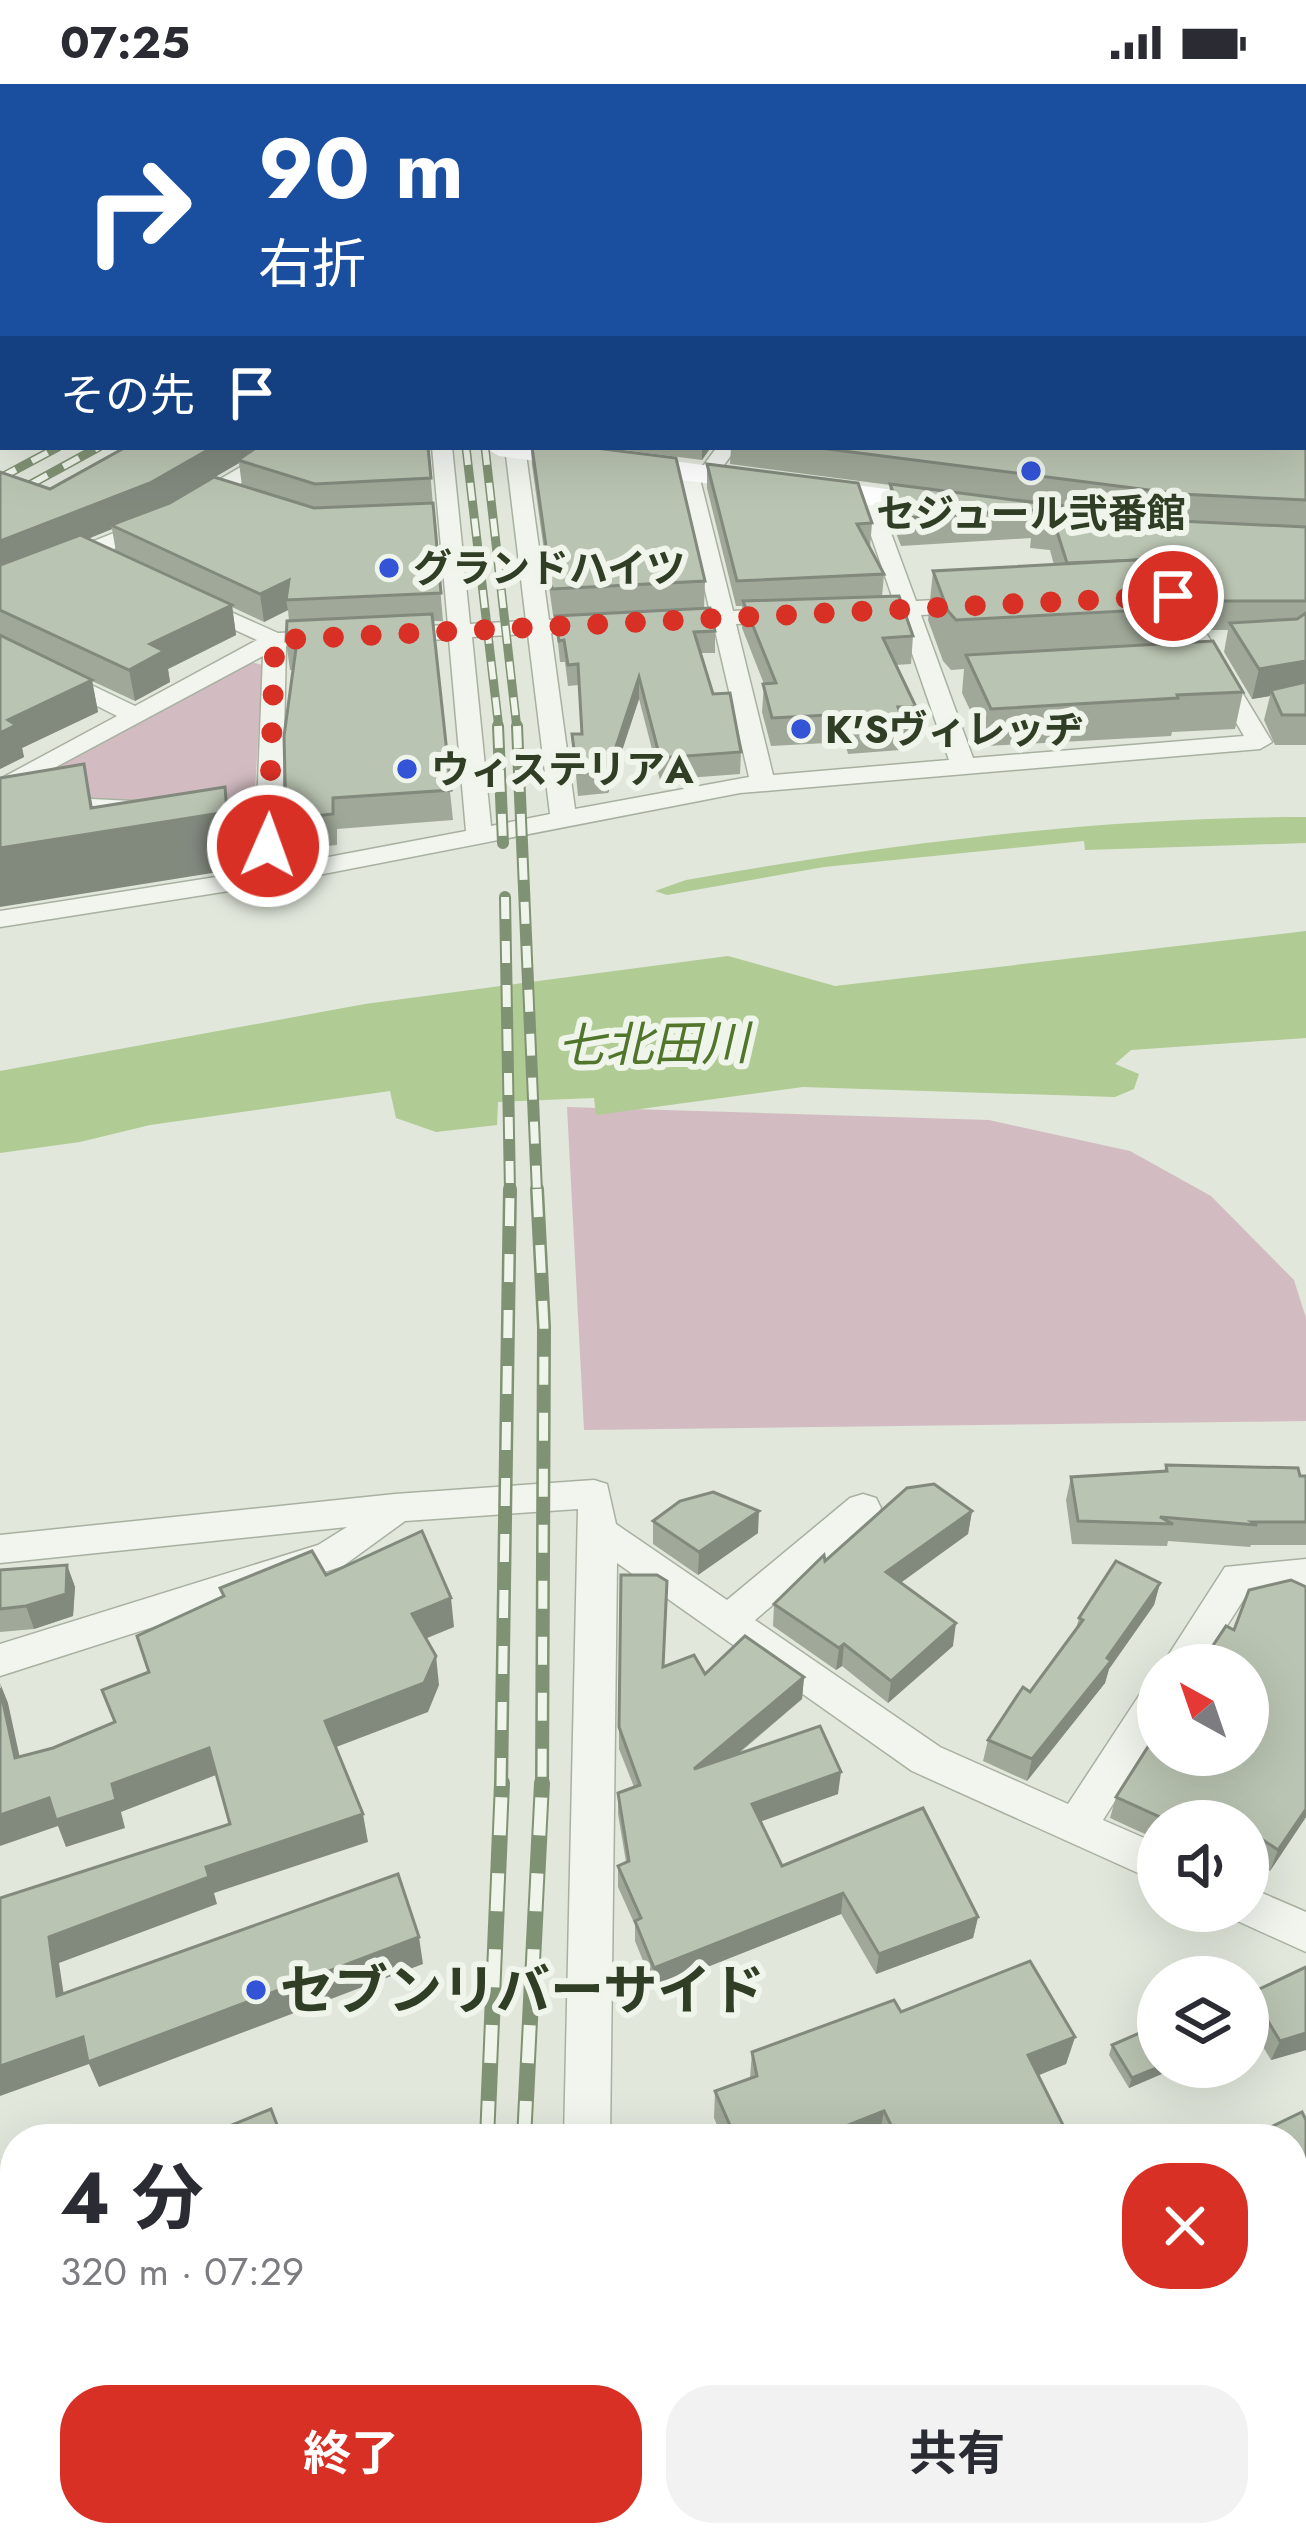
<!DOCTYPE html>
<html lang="ja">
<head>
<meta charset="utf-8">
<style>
	body { margin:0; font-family:Jost,"Noto Sans JP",sans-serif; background:#f2f2f3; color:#2b2b33; height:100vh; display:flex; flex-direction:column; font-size:45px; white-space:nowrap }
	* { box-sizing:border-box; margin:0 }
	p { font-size:39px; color:#7c7c81 }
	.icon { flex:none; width:66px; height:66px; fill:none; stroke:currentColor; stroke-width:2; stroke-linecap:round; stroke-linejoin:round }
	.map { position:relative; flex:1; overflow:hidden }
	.panel { position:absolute; left:0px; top:2040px; width:1308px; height:423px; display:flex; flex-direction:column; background:#fff; border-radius:48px 48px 0 0; box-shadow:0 12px 48px #0002 }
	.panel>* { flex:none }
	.banner { position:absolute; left:0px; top:0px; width:1308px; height:366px; box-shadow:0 12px 48px #0002; background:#1a4fa0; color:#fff; overflow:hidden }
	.needle { width:78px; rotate:320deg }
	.tools { position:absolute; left:1137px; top:1560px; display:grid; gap:24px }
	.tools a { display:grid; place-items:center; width:132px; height:132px; border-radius:50%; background:#fff; box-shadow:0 12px 48px #0002; font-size:60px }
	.pin { position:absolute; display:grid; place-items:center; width:102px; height:102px; color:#fff; margin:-51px; border:6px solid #fff; border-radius:50%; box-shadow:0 3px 12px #0007 }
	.me { position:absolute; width:132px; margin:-66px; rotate:2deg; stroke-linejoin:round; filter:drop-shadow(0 0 9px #0008) }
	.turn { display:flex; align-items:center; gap:42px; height:252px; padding:0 60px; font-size:54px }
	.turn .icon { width:156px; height:156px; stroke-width:2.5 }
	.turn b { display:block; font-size:84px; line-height:102px }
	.then { display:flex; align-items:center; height:114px; padding:0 60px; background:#0003; gap:24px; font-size:45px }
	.round { display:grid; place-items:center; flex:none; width:126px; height:126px; border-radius:48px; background:#f2f2f3 }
	.head { display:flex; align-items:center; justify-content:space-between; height:204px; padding:0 60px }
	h1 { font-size:72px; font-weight:700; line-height:90px }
	.action { display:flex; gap:24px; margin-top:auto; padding:24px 60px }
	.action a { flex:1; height:138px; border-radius:48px; background:#d93025; color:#fff; font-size:48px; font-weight:700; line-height:138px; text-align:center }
	.action a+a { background:#f2f2f3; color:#2b2b33 }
	.status { display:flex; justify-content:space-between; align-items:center; height:84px; padding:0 60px; background:#fff; direction:ltr }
	.status svg { height:33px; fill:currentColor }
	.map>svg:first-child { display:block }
</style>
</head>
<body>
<div class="status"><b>07:25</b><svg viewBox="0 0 49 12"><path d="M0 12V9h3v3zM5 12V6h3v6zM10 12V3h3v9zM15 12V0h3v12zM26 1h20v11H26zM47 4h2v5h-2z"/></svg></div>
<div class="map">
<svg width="1306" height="2462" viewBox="0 0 1306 2462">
	<rect width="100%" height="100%" fill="#e1e7db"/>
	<g fill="#d2bcc2">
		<path d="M251,578L263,581L254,720L20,716L16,705Z"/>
		<path d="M567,1023L989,1036L1130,1067L1211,1112L1294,1196L1306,1234V1337L584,1346Z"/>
	</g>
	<g fill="#b0cb93">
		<path d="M1306,733V759L1085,766L1084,757L824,783L667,811L655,807L686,796C890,760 1099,733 1306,733Z"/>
		<path d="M1306,847V954L1131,966L1115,980L1139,990L1134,1005L1115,1013L803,1003L596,1031L594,1014L498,1018L497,1041L436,1048L396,1034L390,1007L150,1041L80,1058L0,1069V987L365,920L728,872L835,902Z"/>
	</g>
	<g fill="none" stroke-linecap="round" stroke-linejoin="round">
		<defs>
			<g id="street">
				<path d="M375,0H389L390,3H376Z"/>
				<path d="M275,363H299L173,442L0,509V494L157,432Z"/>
				<path d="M432,363H452L470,540L526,537L505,363H525L549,536L596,533L607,540L596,547L551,549L575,725L749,693L714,542L672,544L661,537L672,530L710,528L678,389L688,383L698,389L717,363H737L714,395H700L733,527L788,524L799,531L788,538L736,540L773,691L949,676L899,532L858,534L847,527L858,520L894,518L857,411L867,405L877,411L916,517L974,514L985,521L974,528L921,531L973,674L1244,652L1163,514L1174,507L1185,514L1272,658L1260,665L740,709L267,801L0,843V827L254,787L256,738L50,729L37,721L50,713L257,723L263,572L0,713V695L117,632L0,573V557L135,622L257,556L185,523L182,518L193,511L278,549L327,547L338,554L327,561L286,562L281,782L466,747L449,555L390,558L379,551L390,544L448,541ZM528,550L550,730L491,742L472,553Z"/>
				<path d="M594,1396L607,1400L616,1440L727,1516L850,1414L863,1410L876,1414L881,1424L876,1434L755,1536L940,1663L1068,1720L1144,1604L1158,1600V1649L1103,1736L1158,1760V1798L912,1687L617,1479L610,2055H564L578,1425L405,1437L343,1482L0,1592V1560L318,1461L347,1443L0,1479V1451L395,1410Z"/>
				<path d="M1306,1475V1505L1249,1507L1202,1581H1162L1225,1483Z"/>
				<path d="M1248,1803L1306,1828V1868L1233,1835L1229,1827H1248Z"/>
				<path d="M1306,2168V2237L1293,2231V2174Z"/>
				<path d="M1306,2420V2462H1245L1251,2448H1293V2425Z"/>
				<rect x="553" y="2448" width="52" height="14"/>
			</g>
			<rect id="primary" x="0" y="9" width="3" height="14"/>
		</defs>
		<use href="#street" stroke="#a8b1a0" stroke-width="3"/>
		<use href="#primary" stroke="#a5b49a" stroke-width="3"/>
		<use href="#street" fill="#f1f5ee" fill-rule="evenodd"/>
		<path fill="#fff" fill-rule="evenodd" d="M484,363H566L955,414L970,423L955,432L499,372Z"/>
		<use href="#primary" fill="#fff" fill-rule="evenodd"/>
		<defs>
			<g id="rail-far4">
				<path d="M828,3L839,0"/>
				<path d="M859,3L871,0"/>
			</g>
			<g id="rail-far3">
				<path d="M466,363L499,645"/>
				<path d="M485,363L517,645"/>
				<path d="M0,394L58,363"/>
				<path d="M0,417L99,363"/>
			</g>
			<g id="rail-far2">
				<path d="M498,642L503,759"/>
				<path d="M517,642L537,1108"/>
				<path d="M505,813L510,1108"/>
			</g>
			<g id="rail-far1">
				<path d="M537,1105L544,1243L542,1702"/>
				<path d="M501,1702L510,1105"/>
			</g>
			<g id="rail">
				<path d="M487,2055L502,1699"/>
				<path d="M524,2055L542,1699"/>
				<path d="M467,2462L468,2448"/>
				<path d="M509,2462L510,2448"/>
			</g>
		</defs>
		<use href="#rail-far4" stroke="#809274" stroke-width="8"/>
		<use href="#rail-far3" stroke="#809274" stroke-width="9"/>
		<use href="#rail-far2" stroke="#809274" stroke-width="12"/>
		<use href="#rail-far1" stroke="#809274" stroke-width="14"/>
		<use href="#rail" stroke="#809274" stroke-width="16"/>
		<use href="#rail-far4" stroke="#eff5eb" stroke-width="4.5" stroke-dasharray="14" stroke-linecap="butt"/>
		<use href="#rail-far3" stroke="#eff5eb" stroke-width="6" stroke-dasharray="18" stroke-linecap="butt"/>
		<use href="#rail-far2" stroke="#eff5eb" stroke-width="8" stroke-dasharray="22" stroke-linecap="butt"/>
		<use href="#rail-far1" stroke="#eff5eb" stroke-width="9" stroke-dasharray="28" stroke-linecap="butt"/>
		<use href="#rail" stroke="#eff5eb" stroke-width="12" stroke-dasharray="38" stroke-linecap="butt"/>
	</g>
	<g fill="#a0a999" fill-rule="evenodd">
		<path d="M1306,0V661H1275L1264,636L1270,612L1252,615L1224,568L1228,546H1210L1201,532L1195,558L1243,608L1235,645L1172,648L1171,652L987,662L962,609L964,585L951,586L943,577L928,536L933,487L1054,481L1050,466L1030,464L1031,454L901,462L888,428L890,401L730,380L731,363H1305Z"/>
		<path d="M3,17V321L0,314V20Z"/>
		<path d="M126,363H428L443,537H432L453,736L337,745V761L290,765L286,735L293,586H290L286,557L289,537L288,526L264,538L232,523L236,551L168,585L170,598L135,617L92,597L98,628L22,664L24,673L0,685V388L50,405ZM239,379L242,402L215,393ZM112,445L116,468L88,455Z"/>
		<path d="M531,363L705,497L704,524L553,531L532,381Z"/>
		<path d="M601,363H711L702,376Z"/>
		<path d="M707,380L872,439L870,464L884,490L882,513L913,552L911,580L895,581L916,623L913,650L901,651L900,666L848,670L845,658L771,662L762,628L764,600L742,544V522H736L707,404Z"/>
		<path d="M555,532L715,547V569H700L713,610L741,668L740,690L660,696L639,615L608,709L578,712L572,650H581L579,601L568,602L565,578H560Z"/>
		<path d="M1166,1381L1306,1392V1461H1251L1250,1463L1168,1457L1167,1462L1072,1460L1066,1416L1071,1393L1164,1387Z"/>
		<path d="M972,1427L968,1450L901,1498L953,1562L888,1619L842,1582L836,1586L773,1542L774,1520L825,1477Z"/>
		<path d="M653,1437L758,1449L698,1491L653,1460Z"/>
		<path d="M67,1481L75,1503L73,1532L34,1545L0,1548V1486Z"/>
		<path d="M1160,1499L1154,1521L1109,1585L1105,1599L1027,1697L983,1677L988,1656L1030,1608L1076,1545L1079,1534Z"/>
		<path d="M1234,1546L1306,1733L1270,1787L1262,1782L1255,1801L1248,1798V1737H1158V1756L1110,1734L1116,1713Z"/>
		<path d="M664,1583L705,1590L804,1593L802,1615L737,1671L838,1710L760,1738L782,1782L978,1833L973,1854L876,1890L841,1830L654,1904L635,1857V1841L618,1803V1782L626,1778L618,1730V1709L634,1703L619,1665V1643Z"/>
		<path d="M1251,1909L1306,1966L1271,1976L1248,1938V1916Z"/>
		<path d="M901,1928L1075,1953L1066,1980L1038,1991L1070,2055H723L714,2034L715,2007L750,1994L752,1968Z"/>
		<path d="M1112,1961L1158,1983H1178L1129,2004L1109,1971Z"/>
	</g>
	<g fill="#82897d">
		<rect x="347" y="0" width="27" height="3"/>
		<path d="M3,298V321L0,299Z"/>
		<path d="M213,363H267L238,376L239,379L155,428L111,441L112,445L0,490V457Z"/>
		<path d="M702,363H711L702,376Z"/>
		<path d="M289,496L286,516L288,526L264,538L260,510Z"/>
		<path d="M232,521L236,551L168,585L170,598L135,617L129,586L150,560Z"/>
		<path d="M1306,577V605L1271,606L1270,612L1252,615L1259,585Z"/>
		<path d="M639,593V615L608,709V687Z"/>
		<path d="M92,596L98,628L22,664L24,673L0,685V649L8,636Z"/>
		<path d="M84,680L98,749L225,703L237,785L0,823V764Z"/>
		<path d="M759,1427L758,1449L698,1491L699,1468Z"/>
		<path d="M972,1427L968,1450L884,1511L886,1488Z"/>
		<path d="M67,1481L75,1503L73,1532L34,1545L26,1522Z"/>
		<path d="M1160,1499L1154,1521L1109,1585L1105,1599L1027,1697L1032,1675Z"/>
		<path d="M451,1514L454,1543L415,1559L412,1530Z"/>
		<path d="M956,1539L953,1562L888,1619L891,1597Z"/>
		<path d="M844,1560L842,1582L836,1586L839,1564Z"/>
		<path d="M436,1572L439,1601L428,1628L331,1665L325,1637Z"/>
		<path d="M804,1593L802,1615L693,1707L694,1685Z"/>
		<path d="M0,1599L8,1619L26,1702L15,1674Z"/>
		<path d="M209,1664L216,1691L121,1728L125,1744L66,1763L58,1742L0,1762V1731L49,1714L112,1700Z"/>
		<path d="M841,1688L838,1710L750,1741L752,1720Z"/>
		<path d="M1306,1725V1733L1270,1787L1278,1766Z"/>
		<path d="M363,1730L368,1758L214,1809L217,1820L59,1879L68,1938L57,1912L49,1853L206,1783Z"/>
		<path d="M843,1809L841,1830L654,1904V1884Z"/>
		<path d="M978,1833L973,1854L876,1890L879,1870Z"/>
		<path d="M419,1853L423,1880L99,2003L89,1980L0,2012V1982L83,1953Z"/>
		<path d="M1306,1949V1966L1271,1976L1280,1957Z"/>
		<path d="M1075,1953L1066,1980L1020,1999L1028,1971Z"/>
		<path d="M1159,1983H1178L1129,2004L1132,1994Z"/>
		<path d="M884,2027L879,2054L877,2055H813Z"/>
		<path d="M1306,2104V2124L1293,2129V2109Z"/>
		<path d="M0,2359L7,2403L0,2406Z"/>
		<path d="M1306,2362V2372L1293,2378V2368Z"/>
		<path d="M46,2448H86L56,2462Z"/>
	</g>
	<g fill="#bac4b2" stroke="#82897d" stroke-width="3">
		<path d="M4,0H348L351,3H4Z"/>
		<path d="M448,0H498L497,3H447Z"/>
		<path d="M909,0H1305V4L892,3Z"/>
		<path d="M1305,4L1306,416L1180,410L812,363H1305Z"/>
		<path d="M3,17V48H0V20Z"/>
		<path d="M3,51V96L0,84V62Z"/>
		<path d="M0,99H3V248L0,247Z"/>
		<path d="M3,248V298L0,299V262Z"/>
		<path d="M126,363H213L150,399L0,457V388L50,405Z"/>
		<path d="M257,363H428L431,394L315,400L238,376Z"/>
		<path d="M532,363H588L676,374L705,497L552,505Z"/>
		<path d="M707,380L858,399L872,439L857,440L884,490L737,497Z"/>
		<path d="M214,393L314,424L433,419L441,509L286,516L289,496L260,510L111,441L170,419Z"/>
		<path d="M890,400L1179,437L1306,443V517H1216L1186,474L1067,479L1054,438L1033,436L1036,426L903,434Z"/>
		<path d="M80,451L232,521L150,560L164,567L129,586L0,526V481Z"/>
		<path d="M1173,474L1202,523L956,536L948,527L933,487Z"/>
		<path d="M899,512L913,552L883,554L916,623H898L903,638L850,642L847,630L772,634L763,600L776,599L743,517Z"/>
		<path d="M710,524L715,547L694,548L713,610L730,609L741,668L660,674L639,593L608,687L577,689L572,650H582L578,580L568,581L564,556L559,557L555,532Z"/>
		<path d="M1306,529V577L1259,585L1230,539L1297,535Z"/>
		<path d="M432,530L451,706L333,714V730L286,735L284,652L297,557H286L287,537Z"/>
		<path d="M0,551L92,596L8,636L16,641L0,649Z"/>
		<path d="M1213,557L1243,608L1177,611L1178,614L991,625L966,571Z"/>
		<path d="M1306,598V631H1282L1271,606Z"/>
		<path d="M84,680L91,724L225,703L227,728L0,764V694Z"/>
		<path d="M1166,1381L1298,1384L1300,1392H1306V1438H1252L1257,1441L1160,1433L1173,1440L1078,1437L1071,1393L1167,1387Z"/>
		<path d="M934,1400L972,1427L886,1488L956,1539L891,1597L844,1560L839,1564L774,1520L824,1471L825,1477L907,1404Z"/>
		<path d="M713,1408L759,1427L699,1468L653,1437L680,1417Z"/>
		<path d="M422,1447L451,1514L412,1530L436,1572L424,1599L325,1637L363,1730L206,1783L209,1793L49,1853L57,1912L398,1790L419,1853L88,1978L83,1953L0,1982V1814L230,1740L209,1664L112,1700L116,1716L56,1736L49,1714L0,1731V1604L15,1674L53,1664L115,1638L102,1606L149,1588L137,1552L224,1512L220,1504L312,1467L326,1491Z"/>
		<path d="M1116,1477L1160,1499L1107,1574L1111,1577L1032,1675L988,1656L1023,1603L1030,1608L1083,1536L1079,1534Z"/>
		<path d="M67,1481L66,1510L26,1522L0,1525V1486Z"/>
		<path d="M621,1491H657L667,1497L663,1583L694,1571L705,1590L745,1552L804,1593L694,1685L820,1642L841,1688L752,1720L782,1782L923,1724L978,1833L879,1870L843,1809L654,1884L635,1837L641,1834L618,1782L629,1777L618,1709L640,1701L619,1643Z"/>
		<path d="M1291,1496L1306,1503V1725L1278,1766L1248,1746V1737H1235L1229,1732L1232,1737H1169L1116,1713L1158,1647V1671H1248V1581H1200L1226,1542L1234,1546L1249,1506Z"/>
		<path d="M1248,1759L1263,1780L1248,1773Z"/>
		<path d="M1030,1877L1075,1953L1028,1971L1070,2055H898L884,2027L813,2055H736L715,2007L757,1992L752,1968L894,1916L901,1928Z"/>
		<path d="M1306,1883V1949L1280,1957L1251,1909Z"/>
		<path d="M1158,1941L1159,1983L1132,1994L1112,1961Z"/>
		<path d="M271,2025L282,2054L280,2055H198Z"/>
		<path d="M1302,2028L1306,2036V2104L1293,2109V2055H1246Z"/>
		<path d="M1306,2305V2362L1293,2368V2312Z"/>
		<path d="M617,2448H784L790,2462H621Z"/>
		<path d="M828,2448H1051L1058,2462H802Z"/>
	</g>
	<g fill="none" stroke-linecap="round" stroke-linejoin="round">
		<path stroke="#d93025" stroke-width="21" stroke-dasharray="0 37.8" d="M268,762L275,556L1173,512"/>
	</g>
	<g fill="#3454d8" stroke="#eff5eb" stroke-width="4.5">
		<circle cx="1031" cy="387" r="12"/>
		<circle cx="389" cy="484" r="12"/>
		<circle cx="801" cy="645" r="12"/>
		<circle cx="407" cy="685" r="12"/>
		<circle cx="256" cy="1906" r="12"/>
	</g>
	<g text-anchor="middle" stroke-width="12" stroke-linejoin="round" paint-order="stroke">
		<g font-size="39" font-weight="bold" fill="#2f3e24" stroke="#eff5eb" text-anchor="start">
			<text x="1031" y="443" text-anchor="middle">セジュール弐番館</text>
			<text x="413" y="498">グランドハイツ</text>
			<text x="825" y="659">K'Sヴィレッヂ</text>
			<text x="431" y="699">ウィステリアA</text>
		</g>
		<g font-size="48" font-style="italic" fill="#50752b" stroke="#eff5eb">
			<text transform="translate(653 960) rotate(-1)" y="17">七北田川</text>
		</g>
		<g font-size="54" font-weight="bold" fill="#2f3e24" stroke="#eff5eb" text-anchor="start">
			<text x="280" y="1925">セブンリバーサイド</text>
		</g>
	</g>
</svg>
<div class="tools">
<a><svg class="needle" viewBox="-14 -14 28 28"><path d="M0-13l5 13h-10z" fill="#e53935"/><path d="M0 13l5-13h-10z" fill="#7c7c81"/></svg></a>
<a><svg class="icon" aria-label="sound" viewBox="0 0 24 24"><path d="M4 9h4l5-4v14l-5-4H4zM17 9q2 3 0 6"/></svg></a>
<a><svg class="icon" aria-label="layers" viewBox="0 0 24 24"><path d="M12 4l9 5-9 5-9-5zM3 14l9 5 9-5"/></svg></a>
</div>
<div class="pin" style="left:1173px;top:512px;background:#d93025"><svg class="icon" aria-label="arrive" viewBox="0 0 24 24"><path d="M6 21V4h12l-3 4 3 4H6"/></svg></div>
<svg class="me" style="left:268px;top:762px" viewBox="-20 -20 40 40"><circle r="17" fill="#d93025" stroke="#fff" stroke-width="3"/><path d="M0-11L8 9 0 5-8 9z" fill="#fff"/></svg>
<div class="banner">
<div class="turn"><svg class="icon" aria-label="right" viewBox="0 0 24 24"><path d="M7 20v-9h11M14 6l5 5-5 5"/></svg><div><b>90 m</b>右折</div></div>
<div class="then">その先<svg class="icon" aria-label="arrive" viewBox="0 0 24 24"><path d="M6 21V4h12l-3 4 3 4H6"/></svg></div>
</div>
<section class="panel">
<div class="head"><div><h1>4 分</h1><p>320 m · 07:29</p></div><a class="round" style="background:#d93025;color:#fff"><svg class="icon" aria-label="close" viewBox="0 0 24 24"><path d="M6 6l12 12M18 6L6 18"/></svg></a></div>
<div class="action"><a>終了</a><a>共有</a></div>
</section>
</div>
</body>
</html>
